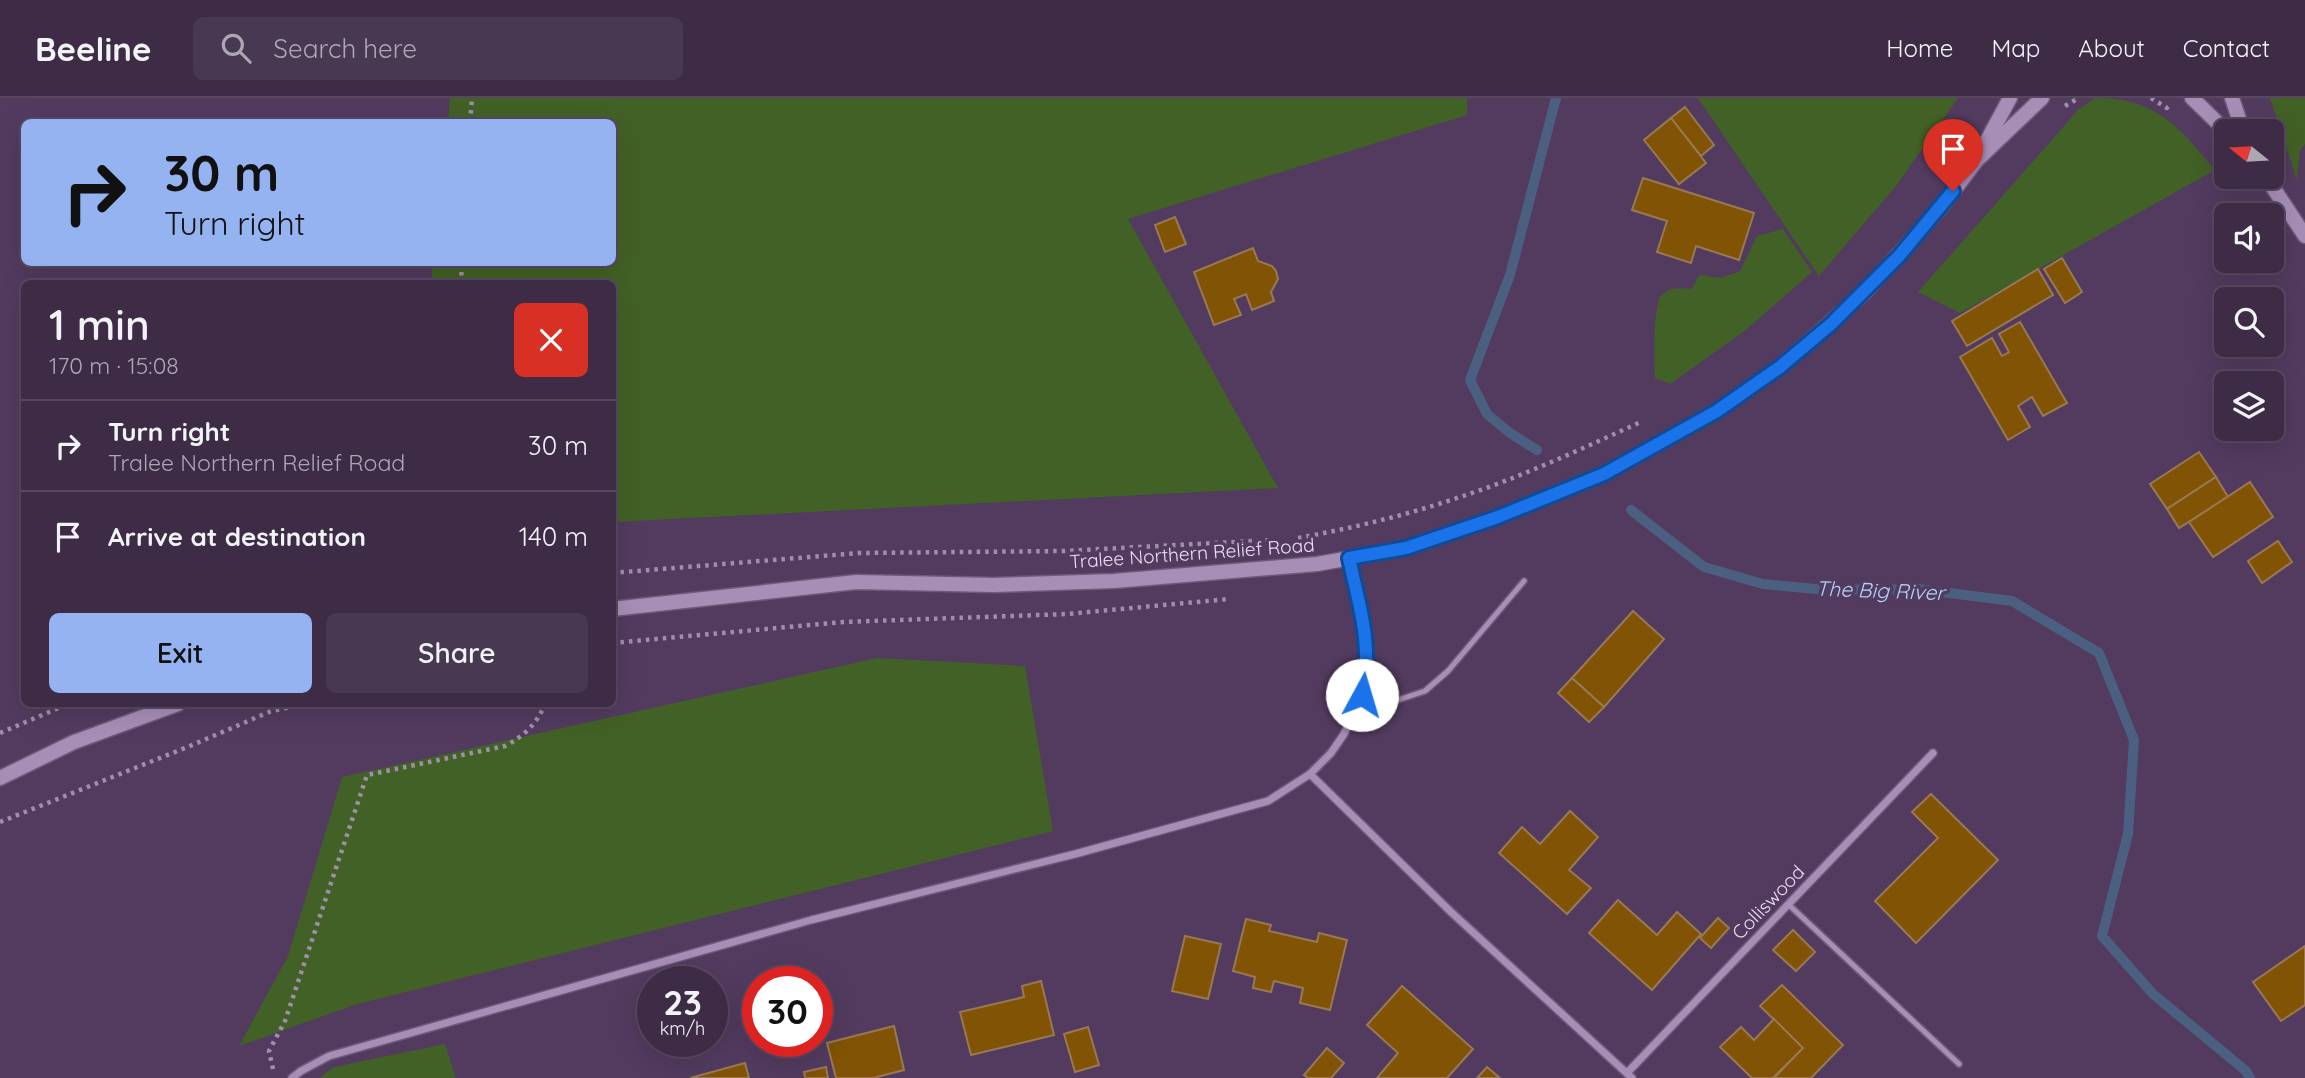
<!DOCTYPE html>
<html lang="en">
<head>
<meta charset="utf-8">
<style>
	body { margin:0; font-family:Quicksand,sans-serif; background:#493852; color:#f1f3f6; height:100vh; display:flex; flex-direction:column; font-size:26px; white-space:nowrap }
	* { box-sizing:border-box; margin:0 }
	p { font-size:23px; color:#ada7b4 }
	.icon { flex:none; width:38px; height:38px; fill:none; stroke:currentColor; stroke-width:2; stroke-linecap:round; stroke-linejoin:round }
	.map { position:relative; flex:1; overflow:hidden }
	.details { position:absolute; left:21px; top:182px; width:595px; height:427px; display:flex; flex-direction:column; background:#3e2c47; border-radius:10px; box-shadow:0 7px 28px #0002,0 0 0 2px #574860 }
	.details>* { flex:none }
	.hud { position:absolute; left:21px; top:21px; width:595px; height:147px; border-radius:10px; box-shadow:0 7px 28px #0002,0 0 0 2px #574860; background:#95b2f1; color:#111; overflow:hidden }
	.needle { width:46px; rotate:288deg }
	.fabs { position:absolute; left:2214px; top:21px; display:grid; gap:14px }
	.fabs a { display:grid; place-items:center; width:70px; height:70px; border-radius:10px; background:#3e2c47; box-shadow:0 7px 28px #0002,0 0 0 2px #574860; font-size:35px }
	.speed { position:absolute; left:637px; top:868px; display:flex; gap:14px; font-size:35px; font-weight:700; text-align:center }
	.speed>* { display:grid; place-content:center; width:91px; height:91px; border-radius:50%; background:#3e2c47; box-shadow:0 7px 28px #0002,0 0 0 2px #574860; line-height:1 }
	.speed small { font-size:18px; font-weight:400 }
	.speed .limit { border:10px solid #d22; background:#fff; color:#111 }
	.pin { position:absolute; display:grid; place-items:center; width:60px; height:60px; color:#fff; margin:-72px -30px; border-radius:50% 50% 50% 0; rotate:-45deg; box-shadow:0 0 7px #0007 }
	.pin .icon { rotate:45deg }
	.me { position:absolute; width:77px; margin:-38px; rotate:6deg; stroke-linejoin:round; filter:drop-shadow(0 0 5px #0008) }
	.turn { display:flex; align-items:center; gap:24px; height:147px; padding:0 28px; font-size:32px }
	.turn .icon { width:91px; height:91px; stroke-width:2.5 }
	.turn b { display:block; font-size:49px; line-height:60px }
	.round { display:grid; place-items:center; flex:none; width:74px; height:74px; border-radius:10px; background:#493852 }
	.headline { display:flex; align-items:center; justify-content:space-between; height:119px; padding:0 28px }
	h1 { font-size:42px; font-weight:600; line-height:52px }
	.cta { display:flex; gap:14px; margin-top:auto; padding:14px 28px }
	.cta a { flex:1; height:80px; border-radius:10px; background:#95b2f1; color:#111; font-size:28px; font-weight:600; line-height:80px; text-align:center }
	.cta a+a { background:#493852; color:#f1f3f6 }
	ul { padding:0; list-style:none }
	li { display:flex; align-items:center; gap:21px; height:91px; padding:0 28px; border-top:2px solid #574860 }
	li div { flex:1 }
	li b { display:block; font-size:26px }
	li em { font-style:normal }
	header { display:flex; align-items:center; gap:42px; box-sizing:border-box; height:98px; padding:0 35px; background:#3e2c47; border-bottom:2px solid #574860 }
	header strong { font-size:33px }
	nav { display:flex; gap:38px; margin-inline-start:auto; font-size:24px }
	.search { width:490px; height:63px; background:#493852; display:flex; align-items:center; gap:18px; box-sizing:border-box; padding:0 24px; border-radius:10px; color:#ada7b4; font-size:26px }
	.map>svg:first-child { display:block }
</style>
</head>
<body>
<header>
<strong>Beeline</strong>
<div class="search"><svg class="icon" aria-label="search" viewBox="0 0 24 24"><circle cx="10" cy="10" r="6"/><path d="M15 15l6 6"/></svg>Search here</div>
<nav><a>Home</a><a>Map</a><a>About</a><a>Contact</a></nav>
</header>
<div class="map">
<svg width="2305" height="980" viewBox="0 0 2305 980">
	<rect width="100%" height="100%" fill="#523b5f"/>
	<g fill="#426126">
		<path d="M450,0H1467V17L1128,121L1278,390L613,424L612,186L431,185L433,165L612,164V24H448Z"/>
		<path d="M1698,0H1958L1896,88L1819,178Z"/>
		<path d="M2095,0C2156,0 2178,28 2215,72L1960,215L1918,194L2079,11Z"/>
		<path d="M2270,0H2305V46L2300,52L2297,82Z"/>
		<path d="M1783,131L1812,174L1747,231L1670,286L1655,280C1654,265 1653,208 1661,198C1669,188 1681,190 1692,191L1699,177L1721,180L1740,173L1757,138Z"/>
		<path d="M877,560L1025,568L1053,733L354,907L239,948L288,858L342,679Z"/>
		<path d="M445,946L456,980H319L334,969Z"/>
	</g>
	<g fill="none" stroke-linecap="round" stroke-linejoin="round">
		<g stroke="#4b6080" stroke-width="10">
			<path d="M1537,352L1510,335L1487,316L1470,282L1510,177L1556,0"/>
			<path d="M1631,412L1704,469L1763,486L1827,492L1918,491L2012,503L2099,555L2134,642L2128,736L2102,838L2153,896L2246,973L2250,980"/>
		</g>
	</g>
	<g fill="#805305" stroke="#987953" stroke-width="2">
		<path d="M1685,9L1714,47L1701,58L1671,20Z"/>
		<path d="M1671,20L1706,65L1679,86L1644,42Z"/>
		<path d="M1643,80L1754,115L1739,162L1696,148L1691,165L1657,154L1667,123L1632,112Z"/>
		<path d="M1175,119L1186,146L1165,154L1155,127Z"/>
		<path d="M1253,150L1258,163L1272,168L1276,173L1278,181L1271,194L1274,203L1252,212L1246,196L1234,201L1241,217L1214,227L1194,174Z"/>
		<path d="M2062,160L2082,194L2065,205L2044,171Z"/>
		<path d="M2038,171L2053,197L1967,248L1952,223Z"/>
		<path d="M2020,224L2067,305L2043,318L2032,299L2018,308L2030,329L2008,342L1960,259L1992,240L2002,258L2009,254L1999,236Z"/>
		<path d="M2199,354L2216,379L2167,411L2150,386Z"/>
		<path d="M2216,379L2228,399L2179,430L2167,411Z"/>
		<path d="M2250,384L2273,419L2213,459L2189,424Z"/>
		<path d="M2278,443L2292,464L2262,485L2248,463Z"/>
		<path d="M1633,513L1664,541L1604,609L1572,580Z"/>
		<path d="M1572,580L1604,609L1589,624L1558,595Z"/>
		<path d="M1931,696L1998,762L1916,845L1875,803L1938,740L1912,714Z"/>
		<path d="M1570,713L1598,739L1569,772L1591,790L1567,816L1499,755L1522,729L1540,746Z"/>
		<path d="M1618,802L1657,837L1677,814L1701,836L1652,892L1589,835Z"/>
		<path d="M1718,820L1729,830L1711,850L1700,840Z"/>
		<path d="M1246,821L1271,827L1269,833L1317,844L1319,835L1347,842L1330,912L1300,905L1303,890L1274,883L1271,894L1253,890L1255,879L1233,873Z"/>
		<path d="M1793,832L1815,854L1796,873L1773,852Z"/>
		<path d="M1185,838L1221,846L1208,901L1172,893Z"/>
		<path d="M2305,848V907L2281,923L2253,884Z"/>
		<path d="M1041,883L1054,937L971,957L960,914L1024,899L1022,888Z"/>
		<path d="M1782,887L1843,947L1811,980H1774L1803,950L1760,908Z"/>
		<path d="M1402,888L1473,951L1447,980H1377L1398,955L1367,927Z"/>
		<path d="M1774,921L1803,950L1773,980H1752L1720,949L1741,929L1754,942Z"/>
		<path d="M894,928L904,972L873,980H836L827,945Z"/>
		<path d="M1088,929L1099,967L1075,974L1064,936Z"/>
		<path d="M1327,950L1344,965L1331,980H1308L1304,977Z"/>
		<path d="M745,965L749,980H690Z"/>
		<path d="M826,969L828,980H805L804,974Z"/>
		<path d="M1487,969L1500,980H1477Z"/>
	</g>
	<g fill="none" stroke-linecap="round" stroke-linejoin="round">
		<defs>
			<g id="lane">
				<path d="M1362,597L1398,602L1425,593L1448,573L1524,483"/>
				<path d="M1788,806L1959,966"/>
			</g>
			<g id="street">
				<path d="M1310,676L1451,814L1632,980"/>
				<path d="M1627,975L1933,655"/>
				<path d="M292,980L301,973L329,958L811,822L1075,756L1268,703L1310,676L1331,655L1344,636L1362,597L1366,564L1362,521L1349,460"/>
			</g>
			<g id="secondary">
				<path d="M2192,0L2226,33"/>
				<path d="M2232,0L2243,33"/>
				<path d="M1982,52L2010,0"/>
				<path d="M2266,79L2305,138"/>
				<path d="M612,511L856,484L994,487L1114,483L1317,466L1406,450L1498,419L1604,376L1717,313L1780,269L1865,194L1941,109L1977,62L2042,0"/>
				<path d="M0,680L74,644L178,606"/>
			</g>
		</defs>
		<use href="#lane" stroke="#6d5a78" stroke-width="8"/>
		<use href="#street" stroke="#6d5a78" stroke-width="10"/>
		<use href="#secondary" stroke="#6d5a78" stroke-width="17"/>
		<g stroke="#a08eab" stroke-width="4.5" stroke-dasharray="3.5 5" stroke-linecap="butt">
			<path d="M2151,0L2167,10L2170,6"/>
			<path d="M2065,8L2079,0"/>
			<path d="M470,24L472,0"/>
			<path d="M461,186L462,164"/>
			<path d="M1298,440C1353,430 1407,417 1460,399C1522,379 1583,350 1643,323"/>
			<path d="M612,475L859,455L1063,453L1272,442"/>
			<path d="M612,545L843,524L1067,516L1229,501"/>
			<path d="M0,635L68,606"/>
			<path d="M0,724L190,648L269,614L303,606"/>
			<path d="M273,971L269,953L285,923L367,677L505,648C524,638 537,626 545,606"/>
		</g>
		<use href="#lane" stroke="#a78eb7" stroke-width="5"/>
		<use href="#street" stroke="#a78eb7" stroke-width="7"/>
		<use href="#secondary" stroke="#a78eb7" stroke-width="14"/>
	</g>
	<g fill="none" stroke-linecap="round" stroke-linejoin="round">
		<defs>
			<path id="route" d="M1362,597C1363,586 1366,575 1366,564C1367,529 1356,494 1349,460L1406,450L1498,419L1604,376L1717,313L1780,269L1831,226L1899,158L1953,93"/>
		</defs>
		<use href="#route" stroke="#114b97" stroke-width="18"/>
		<use href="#route" stroke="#1a73e8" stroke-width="12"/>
	</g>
	<g text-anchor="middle" stroke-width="7" stroke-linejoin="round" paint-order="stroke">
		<g font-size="19" fill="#eaddf3" stroke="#523b5f">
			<text transform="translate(1192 455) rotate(-4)" y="7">Tralee Northern Relief Road</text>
			<text transform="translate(1768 804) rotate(-46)" y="7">Colliswood</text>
		</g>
		<g font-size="21" font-style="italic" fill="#b2d2f7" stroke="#523b5f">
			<text transform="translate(1880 493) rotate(2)" y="7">The Big River</text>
		</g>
	</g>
</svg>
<div class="fabs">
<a><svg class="needle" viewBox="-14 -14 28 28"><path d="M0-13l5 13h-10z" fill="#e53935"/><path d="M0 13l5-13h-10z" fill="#ada7b4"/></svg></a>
<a><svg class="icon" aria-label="sound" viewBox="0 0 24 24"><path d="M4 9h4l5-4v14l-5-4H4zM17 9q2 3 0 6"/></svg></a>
<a><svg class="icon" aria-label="search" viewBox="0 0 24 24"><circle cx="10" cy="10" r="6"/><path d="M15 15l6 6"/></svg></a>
<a><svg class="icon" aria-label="layers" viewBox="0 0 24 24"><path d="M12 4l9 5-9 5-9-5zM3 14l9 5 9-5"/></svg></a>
</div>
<div class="speed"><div>23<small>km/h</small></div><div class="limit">30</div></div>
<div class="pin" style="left:1953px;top:93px;background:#d93025"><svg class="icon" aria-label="arrive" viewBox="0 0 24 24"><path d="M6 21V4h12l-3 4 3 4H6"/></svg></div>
<svg class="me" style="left:1362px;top:597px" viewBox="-20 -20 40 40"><circle r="19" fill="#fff"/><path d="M0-13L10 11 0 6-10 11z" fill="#1a73e8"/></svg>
<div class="hud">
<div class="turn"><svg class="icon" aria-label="right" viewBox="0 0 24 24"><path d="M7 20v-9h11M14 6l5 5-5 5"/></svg><div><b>30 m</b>Turn right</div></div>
</div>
<section class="details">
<div class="headline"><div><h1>1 min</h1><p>170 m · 15:08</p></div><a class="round" style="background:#d93025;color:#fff"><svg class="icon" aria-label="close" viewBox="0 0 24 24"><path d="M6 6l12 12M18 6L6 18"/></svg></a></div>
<ul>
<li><svg class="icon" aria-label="right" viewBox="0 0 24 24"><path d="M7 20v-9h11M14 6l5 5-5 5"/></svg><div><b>Turn right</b><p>Tralee Northern Relief Road</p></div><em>30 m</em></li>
<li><svg class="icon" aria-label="arrive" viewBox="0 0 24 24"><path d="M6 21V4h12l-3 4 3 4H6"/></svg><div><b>Arrive at destination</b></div><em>140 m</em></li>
</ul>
<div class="cta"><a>Exit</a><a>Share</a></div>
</section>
</div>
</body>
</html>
